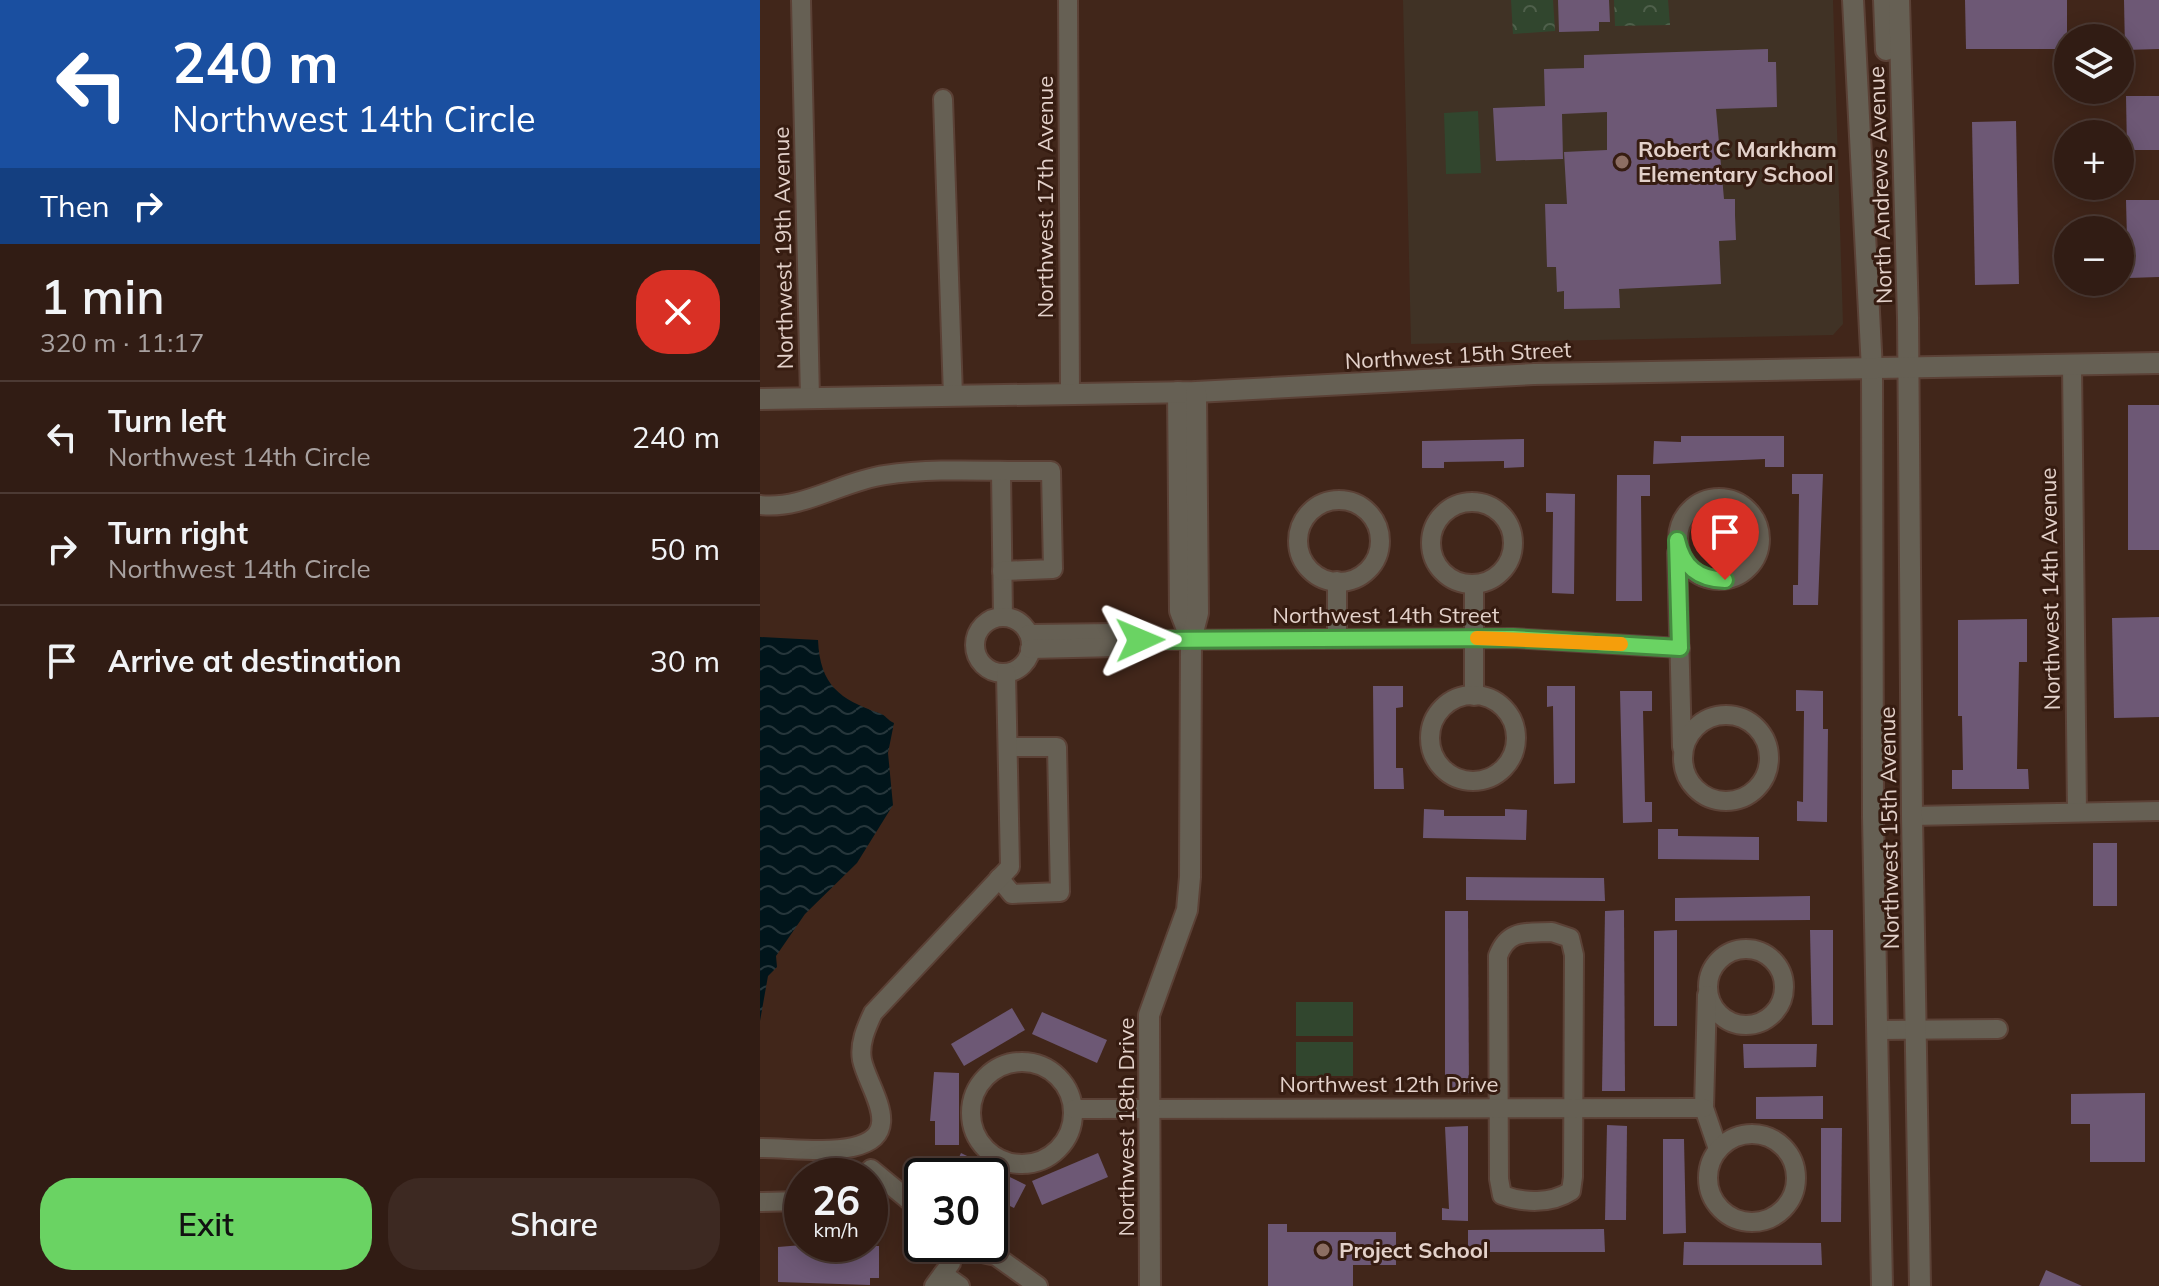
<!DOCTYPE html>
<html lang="en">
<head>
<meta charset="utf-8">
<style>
	body { margin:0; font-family:Mulish,sans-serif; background:#3d2922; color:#f1f3f6; height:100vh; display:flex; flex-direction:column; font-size:30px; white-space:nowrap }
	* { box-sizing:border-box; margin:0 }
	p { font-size:26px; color:#a8a1a0 }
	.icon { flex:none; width:44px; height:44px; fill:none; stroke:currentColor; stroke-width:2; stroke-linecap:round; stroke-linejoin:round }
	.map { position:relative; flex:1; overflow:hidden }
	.details { display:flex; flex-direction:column; background:#311c14; width:760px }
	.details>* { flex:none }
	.top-card { background:#1a4fa0; color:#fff; overflow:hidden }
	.buttons { position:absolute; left:1294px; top:24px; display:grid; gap:16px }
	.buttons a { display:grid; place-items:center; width:80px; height:80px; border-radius:50%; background:#311c14; box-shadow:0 4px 20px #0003,0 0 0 2px #4c3a34; font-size:40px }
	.speed { position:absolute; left:24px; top:1158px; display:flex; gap:16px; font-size:40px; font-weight:700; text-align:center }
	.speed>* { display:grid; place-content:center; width:104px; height:104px; border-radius:50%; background:#311c14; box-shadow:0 4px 20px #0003,0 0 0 2px #4c3a34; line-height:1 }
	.speed small { font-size:20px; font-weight:400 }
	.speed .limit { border:4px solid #111; border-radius:12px; background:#fff; color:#111 }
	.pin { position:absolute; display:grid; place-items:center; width:68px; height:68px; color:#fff; margin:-82px -34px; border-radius:50% 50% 50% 0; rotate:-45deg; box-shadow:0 0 8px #0007 }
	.pin .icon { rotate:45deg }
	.me { position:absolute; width:88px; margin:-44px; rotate:89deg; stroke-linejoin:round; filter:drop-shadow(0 0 6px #0008) }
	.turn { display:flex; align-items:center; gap:28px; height:168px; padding:0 40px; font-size:36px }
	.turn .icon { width:104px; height:104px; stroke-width:2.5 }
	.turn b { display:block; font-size:56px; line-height:68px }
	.then { display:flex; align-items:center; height:76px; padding:0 40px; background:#0003; gap:16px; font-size:30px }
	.round { display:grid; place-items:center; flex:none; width:84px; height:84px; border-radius:32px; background:#3d2922 }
	.summary { display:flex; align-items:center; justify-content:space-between; height:136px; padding:0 40px }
	h1 { font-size:48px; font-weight:600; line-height:60px }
	.primary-button { display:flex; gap:16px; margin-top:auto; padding:16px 40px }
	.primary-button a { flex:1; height:92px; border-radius:32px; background:#6ad363; color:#111; font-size:32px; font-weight:600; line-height:92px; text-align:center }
	.primary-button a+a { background:#3d2922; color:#f1f3f6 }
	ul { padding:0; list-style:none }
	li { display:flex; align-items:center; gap:24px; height:112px; padding:0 40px; border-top:2px solid #4c3a34 }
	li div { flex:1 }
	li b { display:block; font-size:30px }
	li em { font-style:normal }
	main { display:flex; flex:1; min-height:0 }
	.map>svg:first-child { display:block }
</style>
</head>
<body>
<main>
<section class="details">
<div class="top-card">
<div class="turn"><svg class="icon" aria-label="left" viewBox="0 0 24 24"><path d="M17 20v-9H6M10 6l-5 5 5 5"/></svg><div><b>240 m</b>Northwest 14th Circle</div></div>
<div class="then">Then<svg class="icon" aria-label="right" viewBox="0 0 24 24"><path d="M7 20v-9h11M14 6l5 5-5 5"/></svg></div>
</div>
<div class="summary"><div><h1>1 min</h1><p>320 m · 11:17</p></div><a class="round" style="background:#d93025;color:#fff"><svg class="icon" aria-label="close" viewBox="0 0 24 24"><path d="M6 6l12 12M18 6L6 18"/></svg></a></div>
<ul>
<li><svg class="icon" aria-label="left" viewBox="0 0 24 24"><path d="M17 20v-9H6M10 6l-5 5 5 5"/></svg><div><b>Turn left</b><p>Northwest 14th Circle</p></div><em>240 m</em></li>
<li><svg class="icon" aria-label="right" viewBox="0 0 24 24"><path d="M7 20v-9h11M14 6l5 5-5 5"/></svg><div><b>Turn right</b><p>Northwest 14th Circle</p></div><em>50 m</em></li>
<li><svg class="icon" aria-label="arrive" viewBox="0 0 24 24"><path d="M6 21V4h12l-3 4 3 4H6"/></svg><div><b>Arrive at destination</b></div><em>30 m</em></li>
</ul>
<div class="primary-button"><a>Exit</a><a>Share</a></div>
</section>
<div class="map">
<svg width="1399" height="1286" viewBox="0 0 1399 1286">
	<defs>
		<pattern id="park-crowns" width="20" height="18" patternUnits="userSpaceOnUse" patternTransform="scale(2)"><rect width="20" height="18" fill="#31462e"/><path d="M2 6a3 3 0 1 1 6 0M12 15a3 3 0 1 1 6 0" fill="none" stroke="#4f604b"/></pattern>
		<pattern id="water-waves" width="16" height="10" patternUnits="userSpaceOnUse" patternTransform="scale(2)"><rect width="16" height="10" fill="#01151b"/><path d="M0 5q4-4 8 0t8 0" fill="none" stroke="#26363b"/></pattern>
	</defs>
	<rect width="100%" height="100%" fill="#41261a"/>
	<path fill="#403225" d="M643,0H1073L1083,324L1073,335L651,344Z"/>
	<g fill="#31462e">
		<path d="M718,111L721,173L686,174L684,113Z"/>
		<rect x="536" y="1002" width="57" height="34"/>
		<rect x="536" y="1042" width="57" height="34"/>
	</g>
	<g fill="url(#park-crowns)">
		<path d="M751,0H793L795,31L753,34Z"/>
		<path d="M854,0H908L910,25L855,26Z"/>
	</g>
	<path fill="url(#water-waves)" d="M0,637L58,640C60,686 80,699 119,713C126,715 127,720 134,723L128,753L133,805L97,863L45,914L16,956L17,967L8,976L0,1021Z"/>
	<g fill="#6d5875">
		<path d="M798,0H849L850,22H839V31L799,32Z"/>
		<path d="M1205,0H1307V49H1206Z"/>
		<path d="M1364,0H1399V49L1365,50Z"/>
		<path d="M1008,49V62H1016L1017,107L956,109L964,199H975V215L976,240L959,241L961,284L859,289L860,308L804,309V291L797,292L796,267H787L785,204H807L804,152L847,150V112L802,114L803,159L736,161L733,108L785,106L784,69L824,68V55Z"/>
		<path d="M1366,96H1399V150H1367Z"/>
		<path d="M1256,121L1259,284L1215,285L1212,122Z"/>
		<path d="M1366,200H1399V277L1368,278Z"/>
		<rect x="1368" y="405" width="31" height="145"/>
		<path d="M921,436H1024V467H1005V459L893,464L894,441L921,442Z"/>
		<path d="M764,439V467L744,468V461L684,462V468H662V441Z"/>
		<path d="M1032,474H1063L1058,605H1033V585H1038L1039,494H1032Z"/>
		<path d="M857,475H890V496H881L882,601H856Z"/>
		<path d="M786,493L815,494L814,594L792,593L793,512H786Z"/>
		<path d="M1399,617V717L1354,718L1352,618Z"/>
		<path d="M1267,619V662H1259L1257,769H1268L1269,789H1192V770H1203L1202,716H1198V620Z"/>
		<path d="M613,686H643V707L636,708V768H643L644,789H614Z"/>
		<path d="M787,686H815V783L794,784L793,706L787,707Z"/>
		<path d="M1036,690L1063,691V729H1068L1067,822L1037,821V801L1043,802L1044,711H1036Z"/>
		<path d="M860,691H892V711H883L885,802H892V822L863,823Z"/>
		<path d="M664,809L684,810V816H745V809L767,810L766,840L663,838Z"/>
		<path d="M898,829H918V836L999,837V860L898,859Z"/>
		<rect x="1333" y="843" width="24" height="63"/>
		<path d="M706,877L844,878L845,901L706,900Z"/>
		<path d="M1050,896V920L915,921V898Z"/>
		<path d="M864,910L865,1091H842L845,911Z"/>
		<path d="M685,911H708L709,1093L685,1092Z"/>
		<path d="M917,930V1026H894V931Z"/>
		<path d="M1050,930H1073V1025H1052Z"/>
		<path d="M252,1008L265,1030L204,1066L191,1044Z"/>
		<path d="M282,1012L347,1040L337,1063L272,1034Z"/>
		<path d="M983,1044H1057L1056,1067L984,1068Z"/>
		<path d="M174,1072L199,1073V1145H175V1121H170Z"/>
		<path d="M1385,1093V1162H1330V1124H1311V1094Z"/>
		<path d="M1063,1096V1119H996V1097Z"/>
		<path d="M847,1125L867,1126L866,1220H845Z"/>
		<path d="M708,1126V1221L682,1220V1208L689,1209L685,1127Z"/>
		<path d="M1061,1128H1082L1081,1222H1061Z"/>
		<path d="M903,1139H924L926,1233L903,1234Z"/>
		<path d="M201,1153L266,1185L254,1208L230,1196V1176H190Z"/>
		<path d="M338,1153L348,1177L282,1205L272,1181Z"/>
		<path d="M508,1224H527V1232H636V1265H593V1286H508Z"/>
		<path d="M844,1229L845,1252H708V1230Z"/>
		<path d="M924,1242L1061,1243L1062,1265H923Z"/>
		<path d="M42,1245L119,1246V1278H110V1285L18,1282V1247Z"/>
		<path d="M1286,1270L1322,1286H1279Z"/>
	</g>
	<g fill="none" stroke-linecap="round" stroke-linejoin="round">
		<defs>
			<g id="minor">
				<path d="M308,0L310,393"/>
				<path d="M41,1L50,398"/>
				<path d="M183,99L193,396"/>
				<path d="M1312,365L1317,812"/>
				<path d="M241,472L243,617"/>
				<circle cx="959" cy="539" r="41"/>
				<circle cx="579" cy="541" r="41"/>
				<circle cx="712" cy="543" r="41"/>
				<path d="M0,505C43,510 82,481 125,475C178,467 237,472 291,471L293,569L242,571"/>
				<path d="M917,553L922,747"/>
				<path d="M577,581V639"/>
				<path d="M714,584V696"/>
				<circle cx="243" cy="645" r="28"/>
				<path d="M269,634L357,633L380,640"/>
				<path d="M270,649L358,647L380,640L753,638L920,648"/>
				<circle cx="713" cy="738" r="43"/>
				<circle cx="966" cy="758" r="43"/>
				<path d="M1152,816L1399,811"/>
				<path d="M239,878L252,894L300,892L297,747H248"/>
				<path d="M792,932L810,938L814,955L813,1177L811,1191C791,1204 764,1203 742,1195L739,1179L738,956C748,929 766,933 792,932Z"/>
				<circle cx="986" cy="987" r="38"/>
				<path d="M947,995L944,1108L958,1149"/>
				<path d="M1118,1030L1238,1029"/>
				<circle cx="262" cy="1113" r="51"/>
				<path d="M314,1109L944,1108"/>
				<circle cx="992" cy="1178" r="44"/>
				<path d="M0,1148C29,1148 65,1153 93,1147C147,1135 108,1089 102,1060C99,1044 106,1028 113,1013L250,867L246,673"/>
				<path d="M111,1169L162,1211"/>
				<path d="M0,1202L42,1201"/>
				<path d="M190,1246L236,1256L278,1286"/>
				<path d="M183,1274L200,1286"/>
				<path d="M174,1286L191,1263L188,1244"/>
			</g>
			<g id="tertiary">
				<path d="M1093,0L1112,370L1113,817L1122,1286"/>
				<path d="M1124,0L1126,50"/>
				<path d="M1139,0L1148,318L1152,816L1160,1286"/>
				<path d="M418,392L420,611L431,640"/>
				<path d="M0,399L436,392L774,374L1399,363"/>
				<path d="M390,1286L389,1015L427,910L430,877L431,640L438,613L436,392"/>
			</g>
		</defs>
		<use href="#minor" stroke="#5b4136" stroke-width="22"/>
		<use href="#tertiary" stroke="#5b4136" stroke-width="24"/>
		<use href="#minor" stroke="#666054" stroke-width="18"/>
		<use href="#tertiary" stroke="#666054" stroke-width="20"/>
	</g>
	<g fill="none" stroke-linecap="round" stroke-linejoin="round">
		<defs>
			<path id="route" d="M380,640L753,638L920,648L917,540C923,567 938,579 965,580"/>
		</defs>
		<use href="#route" stroke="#458940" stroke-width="20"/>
		<use href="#route" stroke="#6ad363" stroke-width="14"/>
		<path stroke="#f59e0b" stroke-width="14" d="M717,638L861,644"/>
	</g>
	<g fill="#8d6e63" stroke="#361c11" stroke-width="3">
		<circle cx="862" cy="162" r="8"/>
		<circle cx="563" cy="1250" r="8"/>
	</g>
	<g text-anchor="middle" stroke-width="6" stroke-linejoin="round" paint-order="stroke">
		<g font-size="22" font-weight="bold" fill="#e3d1ca" stroke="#361c11" text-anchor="start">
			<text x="878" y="157">Robert C Markham<tspan x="878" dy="25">Elementary School</tspan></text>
			<text x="579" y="1258">Project School</text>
		</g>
		<g font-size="22" fill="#e3d1ca" stroke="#361c11">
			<text transform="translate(1120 185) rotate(-92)" y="8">North Andrews Avenue</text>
			<text transform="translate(285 197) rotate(-90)" y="8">Northwest 17th Avenue</text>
			<text transform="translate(23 248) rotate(-91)" y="8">Northwest 19th Avenue</text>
			<text transform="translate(698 355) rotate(-3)" y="8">Northwest 15th Street</text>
			<text transform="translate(1290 589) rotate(-91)" y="8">Northwest 14th Avenue</text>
			<text x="626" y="623">Northwest 14th Street</text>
			<text transform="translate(1129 828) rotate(-91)" y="8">Northwest 15th Avenue</text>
			<text x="629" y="1092">Northwest 12th Drive</text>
			<text transform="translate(366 1127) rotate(-90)" y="8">Northwest 18th Drive</text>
		</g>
	</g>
</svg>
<div class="buttons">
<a><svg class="icon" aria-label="layers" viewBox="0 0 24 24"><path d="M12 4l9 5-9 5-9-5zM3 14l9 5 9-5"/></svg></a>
<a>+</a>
<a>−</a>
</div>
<div class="speed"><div>26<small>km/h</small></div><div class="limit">30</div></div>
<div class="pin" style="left:965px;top:580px;background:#d93025"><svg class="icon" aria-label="arrive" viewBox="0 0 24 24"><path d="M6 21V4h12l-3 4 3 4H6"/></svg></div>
<svg class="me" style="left:380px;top:640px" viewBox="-20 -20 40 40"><path d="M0-17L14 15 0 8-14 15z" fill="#6ad363" stroke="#fff" stroke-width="4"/></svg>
</div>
</main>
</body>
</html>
